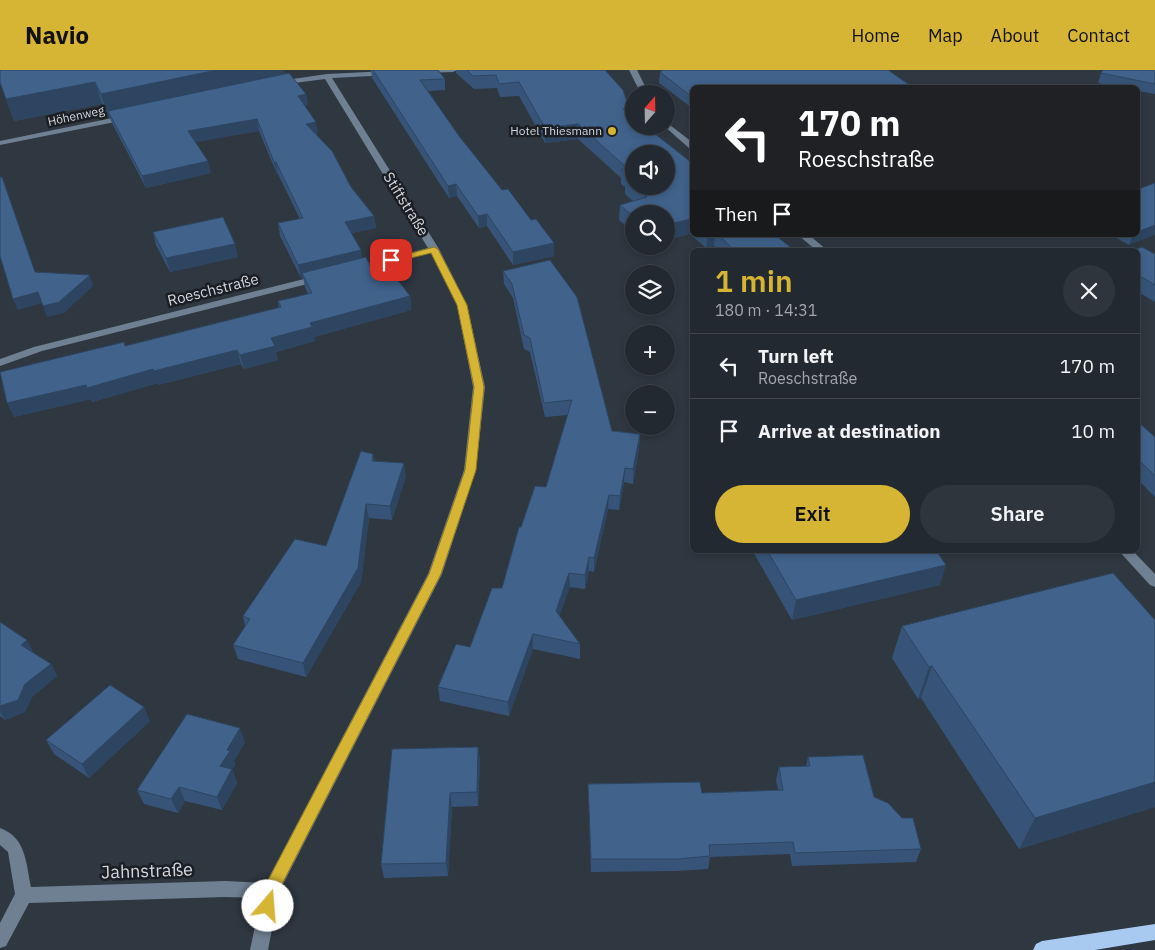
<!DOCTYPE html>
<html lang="en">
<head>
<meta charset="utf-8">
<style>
	body { margin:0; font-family:"IBM Plex Sans",sans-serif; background:#2f353d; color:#f1f3f6; height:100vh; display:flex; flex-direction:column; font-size:19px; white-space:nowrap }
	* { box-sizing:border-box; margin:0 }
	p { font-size:16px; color:#a3a6ab }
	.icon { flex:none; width:28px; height:28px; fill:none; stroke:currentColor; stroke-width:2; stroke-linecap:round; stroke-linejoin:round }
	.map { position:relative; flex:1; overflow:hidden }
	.sheet { position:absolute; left:690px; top:178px; width:450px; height:305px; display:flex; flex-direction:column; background:#232931; border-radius:8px; box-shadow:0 2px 8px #0003,0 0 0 1px #40454d }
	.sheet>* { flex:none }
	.hud { position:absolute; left:690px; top:15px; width:450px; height:152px; border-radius:8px; box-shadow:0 2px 8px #0003,0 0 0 1px #40454d; background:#202124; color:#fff; overflow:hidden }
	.needle { width:32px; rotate:20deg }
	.controls { position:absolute; left:625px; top:15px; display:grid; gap:10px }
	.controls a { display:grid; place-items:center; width:50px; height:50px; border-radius:50%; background:#232931; box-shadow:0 2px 8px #0003,0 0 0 1px #40454d; font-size:25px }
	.pin { position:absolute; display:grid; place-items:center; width:42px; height:42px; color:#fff; margin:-21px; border-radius:10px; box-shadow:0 2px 8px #0006 }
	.me { position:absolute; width:55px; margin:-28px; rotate:18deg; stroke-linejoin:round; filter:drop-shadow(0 0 4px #0008) }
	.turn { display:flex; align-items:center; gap:18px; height:105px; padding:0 25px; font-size:22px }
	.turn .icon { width:65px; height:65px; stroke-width:2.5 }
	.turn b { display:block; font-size:35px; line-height:42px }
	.then { display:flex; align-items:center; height:48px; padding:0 25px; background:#0003; gap:10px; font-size:19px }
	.round { display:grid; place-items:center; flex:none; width:52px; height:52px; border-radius:26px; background:#2f353d }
	.headline { display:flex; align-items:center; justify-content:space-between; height:85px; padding:0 25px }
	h1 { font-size:30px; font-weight:600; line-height:38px; color:#d6b534 }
	.button { display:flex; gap:10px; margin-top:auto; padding:10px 25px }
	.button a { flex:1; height:58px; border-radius:30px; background:#d6b534; color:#111; font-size:20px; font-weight:600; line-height:58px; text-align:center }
	.button a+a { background:#2f353d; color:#f1f3f6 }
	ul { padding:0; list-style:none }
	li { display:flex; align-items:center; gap:15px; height:65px; padding:0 25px; border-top:1px solid #40454d }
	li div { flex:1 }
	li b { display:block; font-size:19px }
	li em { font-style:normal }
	header { display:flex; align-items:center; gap:30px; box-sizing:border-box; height:70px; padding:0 25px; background:#d6b534; color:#111 }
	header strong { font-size:24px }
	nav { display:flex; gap:28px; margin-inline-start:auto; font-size:18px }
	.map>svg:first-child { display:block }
</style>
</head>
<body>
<header>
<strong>Navio</strong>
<nav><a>Home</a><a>Map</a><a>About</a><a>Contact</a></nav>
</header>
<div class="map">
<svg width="1155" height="880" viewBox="0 0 1155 880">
	<rect width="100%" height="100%" fill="#2f3741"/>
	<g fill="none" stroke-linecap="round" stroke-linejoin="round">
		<g fill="#708093" fill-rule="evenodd">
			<path d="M420,0H457L453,2L423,3Z"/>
			<path d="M629,0H637L649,24H641Z"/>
			<path d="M388,1L392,3L391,5L332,8L439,179L467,235L485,317L476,400L442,504L279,822L268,880H250L261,828L225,827L29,833L6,876L0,878V853L15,824L8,782L0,775V758C26,767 26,793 31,817L225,811L266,813L428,504L464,400L473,317L457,235L431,183L354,203L351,202V198L428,178L325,9L279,15L275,13L279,11L327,4Z"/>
			<path d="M127,45L131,47L130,49L0,75V71Z"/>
			<path d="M666,52L692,72V78H689L664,56H666Z"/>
			<path d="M798,165H809L827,180H816Z"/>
			<path d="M320,205L323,206V210L42,281L0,296V289L34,277Z"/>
			<path d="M1118,480H1132L1155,504V517L1150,515Z"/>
		</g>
		<path fill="#a8c9f0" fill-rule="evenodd" d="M1155,854V870L1095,880H1033L1036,874L1042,871Z"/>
	</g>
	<g fill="#375478">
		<path d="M0,0H283L284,4L306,24L308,35L305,36L318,64H316L351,117L374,146L376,158L352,163L362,188L375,205L410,226L411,240L314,267L315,271L276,282L278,290L244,299L241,294L158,315V313L92,332L91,329L14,347L125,276L279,238L278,231L308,224L305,217L303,208H301L280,166L278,153L300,149L278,104H277L259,61L195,72L211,103L146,118L112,53L109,46H108L102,34L14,51L0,13Z"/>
		<path d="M371,0H438L445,9V20L428,21L459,66L502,120L554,173V186L513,195L487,156L479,158L457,126L449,128L372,8Z"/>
		<path d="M456,0H605L629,38L628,43L692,93V165H775L794,180H717L714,176L706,178L690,164L666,170V144H634V163L619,150L620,135L633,131L625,124V117L621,114V108L578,69L545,73L519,26L500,27L497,18L474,19L456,3Z"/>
		<path d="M1155,0V24L1138,21V18H1122L1098,13L1101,3Z"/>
		<path d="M660,2L692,18V38L659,13Z"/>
		<path d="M153,162L238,187L170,202L156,175Z"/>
		<path d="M1111,165H1138L1129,175Z"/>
		<path d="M1138,180L1155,184V232L1138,222Z"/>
		<path d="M503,201L612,361L640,364L639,378L633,414L624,412L619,440L608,439L594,502L589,501L585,519L570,517L559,546L580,574V589L533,579L509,646L440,631L438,617L470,577L502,518L521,457L546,417L568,345L545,347L530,282L524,279L513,228L504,214Z"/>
		<path d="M1138,352L1155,367V427L1138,410Z"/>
		<path d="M373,384L374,391L406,406L392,450L369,448L361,512L306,607L238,589L233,575L245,556L243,546L326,476Z"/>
		<path d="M752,480H936L940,515L792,550Z"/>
		<path d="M1155,550V737L1019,779L921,628L918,629L892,588L902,556Z"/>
		<path d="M0,552L34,583L51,594L57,606L32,627L25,642L5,650L0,646Z"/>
		<path d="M150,651L89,708L54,684L46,670Z"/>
		<path d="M245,672L234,691L235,695L232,699L237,713L222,740L185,731L178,743L144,734L137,720Z"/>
		<path d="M478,677L480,691L478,736L452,737L448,806L384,808L381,794Z"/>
		<path d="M808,687L874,727L921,779L916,792L792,796L790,784L710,787L708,799L676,801L591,802L588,714L702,723L778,720L776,710L779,697L806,696Z"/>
	</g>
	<g fill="#2d4561">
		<path d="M217,0H283L285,8L108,41L109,46H108L101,24Z"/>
		<path d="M95,12L102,34L14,51L6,29Z"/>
		<path d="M306,24L308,35L300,37L298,26Z"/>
		<path d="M629,38L628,52L623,39Z"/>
		<path d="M257,49L259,61L191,73L188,61Z"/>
		<path d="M316,52L318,64L308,66L306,54Z"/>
		<path d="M578,54V69L545,73V58Z"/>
		<path d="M208,91L211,103L146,118L142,106Z"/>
		<path d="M274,92H276L278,104H277Z"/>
		<path d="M456,114L457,126L449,128L448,116Z"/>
		<path d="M487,144V156L479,158L478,146Z"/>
		<path d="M374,146L376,158L347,164L345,152Z"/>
		<path d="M691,149L690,164L666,170V155Z"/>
		<path d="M1155,155V165L1129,175L1133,165H1138V162Z"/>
		<path d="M708,165H715L714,176L706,178Z"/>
		<path d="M554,173V186L513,195V182Z"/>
		<path d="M235,174L238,187L170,202L166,188Z"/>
		<path d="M361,180L363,192L302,203L303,208H301L298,195Z"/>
		<path d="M90,205L93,216L64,243L47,247L43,236Z"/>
		<path d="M38,222L42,233L18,240L13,229Z"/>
		<path d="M410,226L411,240L314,267L315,271L276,282L278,290L244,299L240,285L271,268L310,253Z"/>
		<path d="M237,280L241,294L158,315V313L92,332L91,329L14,347L7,333Z"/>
		<path d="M640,364L639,378L633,414V399Z"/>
		<path d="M404,393L406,406L392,450L390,436Z"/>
		<path d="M625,398L624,412L619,440L620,426Z"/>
		<path d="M609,425L608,439L594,502V488Z"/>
		<path d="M366,434L369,448L361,512L306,607L303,593Z"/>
		<path d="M589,487V501L585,519V505Z"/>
		<path d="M946,495L940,515L792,550L796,530Z"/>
		<path d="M569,503L570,517L556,555V541Z"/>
		<path d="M533,564V579L509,646L508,632Z"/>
		<path d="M27,570L34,583L21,575Z"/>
		<path d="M51,594L57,606L32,627L25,642L5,650L0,642V636L25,614Z"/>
		<path d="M932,596L921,628L918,629L929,597Z"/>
		<path d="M144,637L150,651L89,708L82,694Z"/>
		<path d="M240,658L245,672L234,691L235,695L226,710L220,696L227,680Z"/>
		<path d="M478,677L480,691L478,736L477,722Z"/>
		<path d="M232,699L237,713L222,740L217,727Z"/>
		<path d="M1155,712V737L1019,779L1035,748Z"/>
		<path d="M179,717L185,731L178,743L171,729Z"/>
		<path d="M450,723L452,737L448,806L446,793Z"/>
	</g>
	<g fill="#40628b" stroke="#2d4561" fill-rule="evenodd">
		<path d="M0,0H217L101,24L95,12L6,29L0,12Z"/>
		<path d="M373,0H438L445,9L420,10L459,66L502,120L508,119L531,150L536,149L554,173L513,182L487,144L478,146L456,114L448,116Z"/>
		<path d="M467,0H605L623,20L629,38L623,39L634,48V56H645L692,93V150L691,149L666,155V144H634V147L620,135L647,127L625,110L633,108L621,100L627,98L578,54L545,58L519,12L499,14L496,5L473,6ZM634,84H666V116H634Z"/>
		<path d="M663,0H888L914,18H692V27L660,2Z"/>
		<path d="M1103,0H1155V14L1101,3Z"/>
		<path d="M289,3L306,24L298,26L316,52L306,54L332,81L351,117L374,146L345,152L361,180L298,195L278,153L303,148L276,92H274L257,49L188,61L208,91L142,106L108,41Z"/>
		<path d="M0,107H2L35,202L90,205L59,232L43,236L38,222L13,229L0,186Z"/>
		<path d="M1155,113V155L1138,162V119Z"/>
		<path d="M223,147L235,174L166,188L153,162Z"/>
		<path d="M719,165H775L794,180H734Z"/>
		<path d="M811,176L815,180H794Z"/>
		<path d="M1142,177L1155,184V215L1138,205V180H1134Z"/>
		<path d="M366,187L375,205L391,201L410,226L310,253L312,257L271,268L275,276L240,285L237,280L154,301L153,299L87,318L86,315L7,333L0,302L124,272L125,276L281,237L278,231L312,223L302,203Z"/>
		<path d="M550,190L577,227L612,361L640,364L633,399L625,398L620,426L609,425L594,488L589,487L585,505L569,503L556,541L580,574L533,564L508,632L438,617L456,574L470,577L492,518H502L519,457H521L535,416L546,417L572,330L544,333L530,268L524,265L512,214L503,201Z"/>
		<path d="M1138,352L1155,367V406L1138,389Z"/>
		<path d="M361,381L373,384L372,391L404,393L390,436L366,434L358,498L303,593L233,575L250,549L243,546L295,469L326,476Z"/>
		<path d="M767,480H936L946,495L796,530Z"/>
		<path d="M1113,503L1155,550V712L1035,748L932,596L929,597L902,556Z"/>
		<path d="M0,552L27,570L21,575L51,594L25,614L18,630L0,636Z"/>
		<path d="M110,615L144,637L82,694L46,670Z"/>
		<path d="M187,644L240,658L227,680L230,681L220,696L232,699L217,727L179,717L171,729L137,720Z"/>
		<path d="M478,677L477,722L450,723L446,793L381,794L392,679Z"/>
		<path d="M863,685L874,727L888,733L902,748H913L921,779L795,783L793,772L709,775L710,786L678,789H591L588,714L700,712L702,723L783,720L779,697L810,696L808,687Z"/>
	</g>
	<path fill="#d6b534" stroke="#8b7622" d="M434,177L438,179L467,235L484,317L476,400L441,504L278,822L273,841L268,843L262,841L260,836L265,816L429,504L465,400L474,317L457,235L431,183L391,193L386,190Z"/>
	<circle fill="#d6b534" stroke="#1b1e22" stroke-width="2" cx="612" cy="61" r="5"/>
	<g text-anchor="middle" stroke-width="5" stroke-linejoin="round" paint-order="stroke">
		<g font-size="12" fill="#d2d7dd" stroke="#1b1e22">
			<text transform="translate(76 46) rotate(-12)" y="4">Höhenweg</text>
		</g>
		<g font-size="12" fill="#d2d7dd" stroke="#1b1e22" text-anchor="end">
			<text x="602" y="65">Hotel Thiesmann</text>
		</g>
		<g font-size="15" fill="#d2d7dd" stroke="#1b1e22">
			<text transform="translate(406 134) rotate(58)" y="5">Stiftstraße</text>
			<text transform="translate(213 220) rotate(-14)" y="5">Roeschstraße</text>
		</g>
		<g font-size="18" fill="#d2d7dd" stroke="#1b1e22">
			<text transform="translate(147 801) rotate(-2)" y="6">Jahnstraße</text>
		</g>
	</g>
</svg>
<div class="controls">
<a><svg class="needle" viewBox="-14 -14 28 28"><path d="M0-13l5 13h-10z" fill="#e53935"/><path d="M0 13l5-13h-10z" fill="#a3a6ab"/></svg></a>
<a><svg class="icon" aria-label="sound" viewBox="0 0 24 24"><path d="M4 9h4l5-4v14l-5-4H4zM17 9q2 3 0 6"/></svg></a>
<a><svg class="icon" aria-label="search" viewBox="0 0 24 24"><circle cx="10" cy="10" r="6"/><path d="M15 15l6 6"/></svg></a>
<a><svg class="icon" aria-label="layers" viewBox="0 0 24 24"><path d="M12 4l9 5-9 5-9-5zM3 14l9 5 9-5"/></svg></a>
<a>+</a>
<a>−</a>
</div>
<div class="pin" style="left:391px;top:190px;background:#d93025"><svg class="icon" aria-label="arrive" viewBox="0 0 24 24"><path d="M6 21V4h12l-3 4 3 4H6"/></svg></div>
<svg class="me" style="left:268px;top:836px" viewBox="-20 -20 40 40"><circle r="19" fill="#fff"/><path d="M0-13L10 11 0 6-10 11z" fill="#d6b534"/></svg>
<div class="hud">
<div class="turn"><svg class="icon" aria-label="left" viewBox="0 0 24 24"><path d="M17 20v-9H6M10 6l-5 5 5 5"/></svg><div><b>170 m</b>Roeschstraße</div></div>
<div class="then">Then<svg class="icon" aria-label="arrive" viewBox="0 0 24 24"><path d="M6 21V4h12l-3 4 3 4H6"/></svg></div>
</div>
<section class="sheet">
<div class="headline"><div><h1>1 min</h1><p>180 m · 14:31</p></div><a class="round"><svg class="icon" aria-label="close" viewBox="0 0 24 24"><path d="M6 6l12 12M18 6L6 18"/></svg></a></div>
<ul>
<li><svg class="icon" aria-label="left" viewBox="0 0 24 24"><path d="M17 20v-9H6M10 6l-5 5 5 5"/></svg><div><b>Turn left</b><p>Roeschstraße</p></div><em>170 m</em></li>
<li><svg class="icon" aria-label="arrive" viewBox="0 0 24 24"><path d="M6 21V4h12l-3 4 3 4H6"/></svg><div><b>Arrive at destination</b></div><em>10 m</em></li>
</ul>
<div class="button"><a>Exit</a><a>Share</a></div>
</section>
</div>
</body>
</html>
